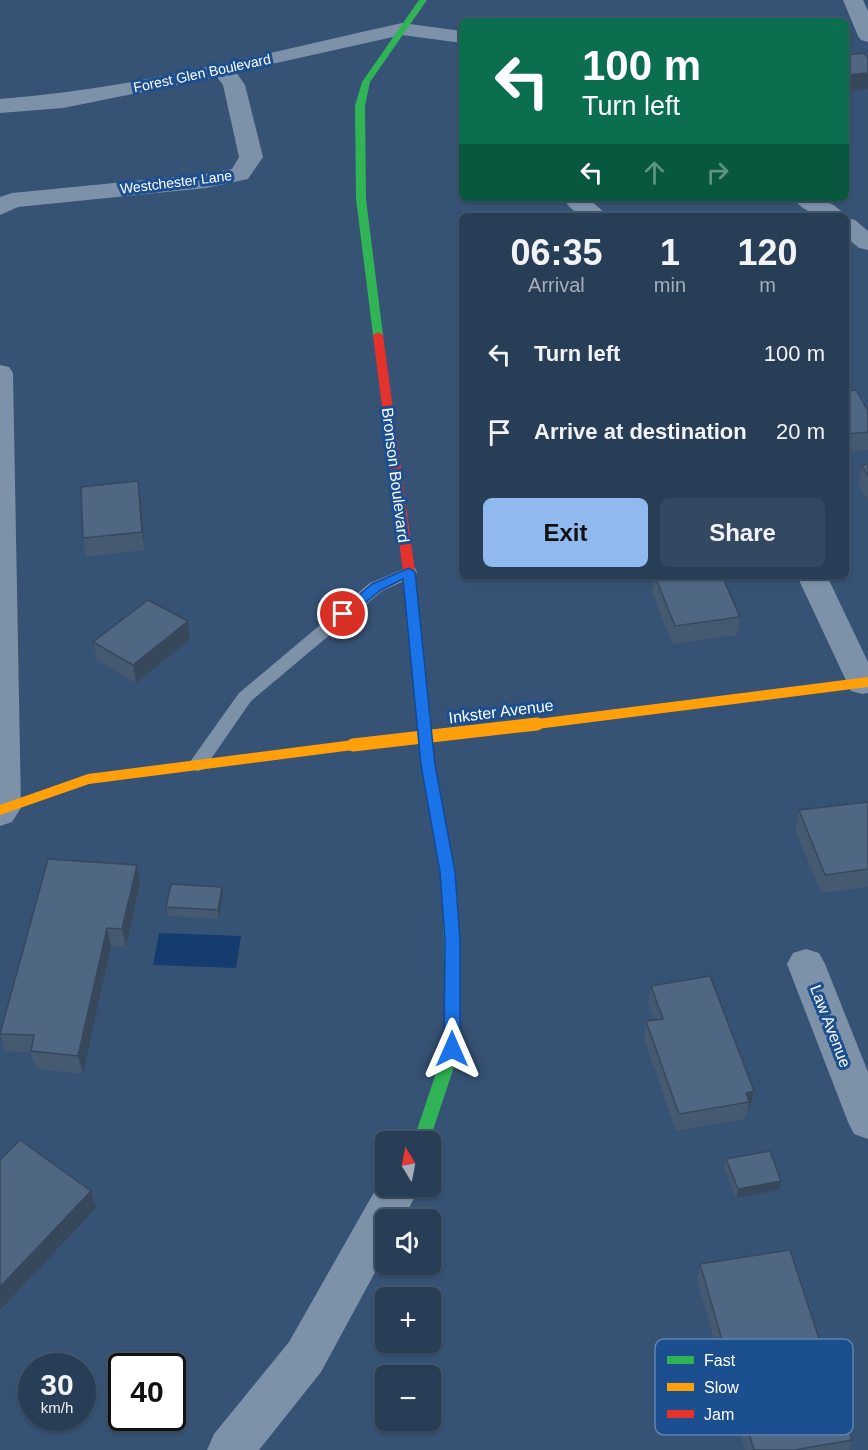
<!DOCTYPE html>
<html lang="en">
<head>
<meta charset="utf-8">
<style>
	body { margin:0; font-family:Arial,sans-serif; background:#344961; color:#f1f3f6; height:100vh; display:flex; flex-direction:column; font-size:22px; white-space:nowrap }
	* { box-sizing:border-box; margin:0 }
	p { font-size:20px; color:#a5aeba }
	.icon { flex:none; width:33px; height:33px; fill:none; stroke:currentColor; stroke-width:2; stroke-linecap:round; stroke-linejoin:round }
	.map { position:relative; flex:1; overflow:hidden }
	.details { position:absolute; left:459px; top:213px; width:390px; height:366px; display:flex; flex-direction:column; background:#283e57; border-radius:9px; box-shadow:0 2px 4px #0004,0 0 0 2px #44576d }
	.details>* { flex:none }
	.guide { position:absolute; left:459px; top:18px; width:390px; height:183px; border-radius:9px; box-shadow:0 2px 4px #0004,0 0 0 2px #44576d; background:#0b6e4f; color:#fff; overflow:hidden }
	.needle { width:39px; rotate:350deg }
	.buttons { position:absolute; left:375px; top:1131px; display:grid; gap:12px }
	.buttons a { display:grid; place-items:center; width:66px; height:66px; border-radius:9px; background:#283e57; box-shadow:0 2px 4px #0004,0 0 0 2px #44576d; font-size:30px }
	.speed { position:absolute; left:18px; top:1353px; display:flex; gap:12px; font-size:30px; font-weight:700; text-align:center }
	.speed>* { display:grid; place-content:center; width:78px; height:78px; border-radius:50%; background:#283e57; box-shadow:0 2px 4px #0004,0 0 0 2px #44576d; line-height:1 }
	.speed small { font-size:15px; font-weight:400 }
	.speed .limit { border:3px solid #111; border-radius:9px; background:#fff; color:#111 }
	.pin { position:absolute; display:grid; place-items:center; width:51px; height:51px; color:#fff; margin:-26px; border:3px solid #fff; border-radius:50%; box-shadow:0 2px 6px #0007 }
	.me { position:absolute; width:66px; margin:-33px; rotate:0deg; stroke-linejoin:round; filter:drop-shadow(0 0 4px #0008) }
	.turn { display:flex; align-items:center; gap:21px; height:126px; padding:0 24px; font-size:27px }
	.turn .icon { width:78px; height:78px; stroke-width:2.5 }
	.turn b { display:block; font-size:42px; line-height:51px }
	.lanes { display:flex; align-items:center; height:57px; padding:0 24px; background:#0003; justify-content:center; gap:30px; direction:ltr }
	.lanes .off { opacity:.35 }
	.eta { display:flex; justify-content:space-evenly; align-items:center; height:102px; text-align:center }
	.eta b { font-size:36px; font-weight:700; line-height:42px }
	.primary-button { display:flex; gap:12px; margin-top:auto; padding:12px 24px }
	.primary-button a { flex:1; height:69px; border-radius:9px; background:#90b9f0; color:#111; font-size:24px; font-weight:700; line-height:69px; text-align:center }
	.primary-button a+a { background:#344961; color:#f1f3f6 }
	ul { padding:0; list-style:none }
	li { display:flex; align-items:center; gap:18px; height:78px; padding:0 24px }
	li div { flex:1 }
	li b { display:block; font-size:22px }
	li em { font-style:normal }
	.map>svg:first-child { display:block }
</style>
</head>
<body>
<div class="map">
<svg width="868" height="1450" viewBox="0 0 868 1450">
	<rect width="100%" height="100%" fill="#365274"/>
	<path fill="#153c6e" d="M159,933L241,936L236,968L153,965Z"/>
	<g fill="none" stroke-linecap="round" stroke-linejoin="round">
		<path fill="#7d92a8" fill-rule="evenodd" d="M409,567L415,568L417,572L415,576L382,591L251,701L204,769L198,771L192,769L189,764L192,759L239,693L370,583Z"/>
		<g fill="#7d92a8" fill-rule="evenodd">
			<path d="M843,0H863L868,11V42L861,40L858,36Z"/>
			<path d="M402,23L462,31V43L402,35L236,72L245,85L263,157L248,179L206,188L18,207L0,215V197L12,193L206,174L232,169L239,157L223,85L217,77L63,108L0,113V99C136,89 269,52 402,23Z"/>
			<path d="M567,198H588L608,216C589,216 577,219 565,201Z"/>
			<path d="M793,198C813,198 832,198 845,216C825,216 806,216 793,198Z"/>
			<path d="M846,218L855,220L868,231V250L859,248L846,237Z"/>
			<path d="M0,365L9,367L13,373L21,808L12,822L0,826Z"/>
			<path d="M797,576H827L868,662V693L862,694L851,691Z"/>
			<path d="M806,949L819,953L825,964L868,1072V1139L854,1134L848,1122L787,964L793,953Z"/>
			<path d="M385,1173L386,1186H420L403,1220H386V1252L321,1372L259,1450H207L214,1434L289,1342Z"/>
		</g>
		<g fill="#30b455" fill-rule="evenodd">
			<path d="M419,0H427L370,82L365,106L366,199L383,335L378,338L373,335L356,199L355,106L362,82Z"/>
			<path d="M423,709L430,714L435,765L455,872L460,940V1049L429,1142H413L444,1049V940L441,872L421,765L416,714Z"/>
		</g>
		<g fill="#ff9f0a" fill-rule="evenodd">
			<path d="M868,677V687L537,729L530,724L537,719Z"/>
			<path d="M353,740L360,745L353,750L89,784L0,815V805L88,774Z"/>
		</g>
		<path fill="#e5322d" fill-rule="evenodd" d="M378,332L383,335L415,572L430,714L423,719L416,714L403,572L373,335Z"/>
		<path stroke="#ff9f0a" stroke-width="13" d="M353,745L537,724"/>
	</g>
	<g fill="#455971">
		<path d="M846,391L868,411V450L846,452Z"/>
		<path d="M868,464V502L858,483L862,465Z"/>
		<path d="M138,481L141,500L145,550L86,557L83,538Z"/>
		<path d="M654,576H722L740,617L737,635L672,644L652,592Z"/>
		<path d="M188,621L190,640L136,683L97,660L93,642Z"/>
		<path d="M868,802V887L821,893L795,829L799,810Z"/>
		<path d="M137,865L140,883L126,947L111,946L83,1074L36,1069L31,1053L5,1051L0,1034Z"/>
		<path d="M223,896L219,919L168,916L166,907Z"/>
		<path d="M651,986L754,1091L750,1109H748L745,1119L676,1131L644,1039L646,1021L654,1020L648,1004Z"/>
		<path d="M726,1159L781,1181L779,1190L736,1198L724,1168Z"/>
		<path d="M700,1264L852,1440L849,1450H745L697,1280Z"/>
	</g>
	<g fill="#38485c">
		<path d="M868,73V89L846,92V75Z"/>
		<path d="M138,481L141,500L145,550L142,532Z"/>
		<path d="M188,621L190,640L136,683L133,665Z"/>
		<path d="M137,865L140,883L126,947L122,929Z"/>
		<path d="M222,887L223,896L219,919L218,910Z"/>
		<path d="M107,928L111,946L83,1074L78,1056Z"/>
		<path d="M754,1091L750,1109H748L749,1102L746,1093Z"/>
		<path d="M781,1181L779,1190L736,1198L738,1189Z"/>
		<path d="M91,1191L96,1208L0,1310V1287Z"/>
	</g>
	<g fill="#506783" stroke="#38485c" stroke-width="1.5">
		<path d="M864,53L868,58V73L846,75V55Z"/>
		<path d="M856,390L868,411V432L846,434V391Z"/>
		<path d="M868,464V476L862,465Z"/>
		<path d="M138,481L142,532L83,538L81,487Z"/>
		<path d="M655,576H722L740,617L675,626Z"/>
		<path d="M148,600L188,621L133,665L93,642Z"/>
		<path d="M868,802V869L825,875L799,810Z"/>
		<path d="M48,859L137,865L122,929L107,928L78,1056L31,1051L34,1035L0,1034Z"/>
		<path d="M171,884L222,887L218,910L166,907Z"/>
		<path d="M710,976L754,1091L746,1093L749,1102L679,1114L646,1021L663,1019L651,986Z"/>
		<path d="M20,1140L91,1191L0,1287V1160Z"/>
		<path d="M770,1151L781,1181L738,1189L726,1159Z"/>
		<path d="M790,1250L852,1440L794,1450H754L700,1264Z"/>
	</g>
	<path fill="#1a73e8" stroke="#114b97" stroke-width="1.5" d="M409,568L415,572L435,765L455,872L460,940V1049L458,1054L452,1056L447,1054L444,1049L445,940L440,872L421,765L403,579L381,590L348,617H339L337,614L372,584Z"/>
	<g text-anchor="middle" stroke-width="6" stroke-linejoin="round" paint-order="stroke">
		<g font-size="14" fill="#fff" stroke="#1b4f8f">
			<text transform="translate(202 73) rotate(-12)" y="5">Forest Glen Boulevard</text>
			<text transform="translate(176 182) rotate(-7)" y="5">Westchester Lane</text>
		</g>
		<g font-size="16" fill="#fff" stroke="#1b4f8f">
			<text transform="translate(396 475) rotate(83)" y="6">Bronson Boulevard</text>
			<text transform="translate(501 711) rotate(-7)" y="6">Inkster Avenue</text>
			<text transform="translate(831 1026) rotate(69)" y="6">Law Avenue</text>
		</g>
	</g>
	<rect x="655" y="1339" width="198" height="96" rx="9" fill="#1b4f8f" stroke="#5f84b1" stroke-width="1.5"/>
	<rect x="667" y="1356" width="27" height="8" fill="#30b455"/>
	<rect x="667" y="1383" width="27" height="8" fill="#ff9f0a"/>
	<rect x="667" y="1410" width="27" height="8" fill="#e5322d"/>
	<g font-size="16" fill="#fff">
		<text x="704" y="1366">Fast</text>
		<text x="704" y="1393">Slow</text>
		<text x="704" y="1420">Jam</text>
	</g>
</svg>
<div class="buttons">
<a><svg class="needle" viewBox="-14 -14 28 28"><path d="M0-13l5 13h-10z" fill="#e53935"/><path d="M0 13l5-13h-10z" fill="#a5aeba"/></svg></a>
<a><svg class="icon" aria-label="sound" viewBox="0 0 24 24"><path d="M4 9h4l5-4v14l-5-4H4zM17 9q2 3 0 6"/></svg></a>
<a>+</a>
<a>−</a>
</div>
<div class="speed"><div>30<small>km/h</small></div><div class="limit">40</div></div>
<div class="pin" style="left:343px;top:614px;background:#d93025"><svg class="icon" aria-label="arrive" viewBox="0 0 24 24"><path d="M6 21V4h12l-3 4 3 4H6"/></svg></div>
<svg class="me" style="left:452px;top:1049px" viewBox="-20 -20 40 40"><path d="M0-17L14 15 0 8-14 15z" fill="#1a73e8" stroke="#fff" stroke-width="4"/></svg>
<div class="guide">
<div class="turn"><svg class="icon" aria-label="left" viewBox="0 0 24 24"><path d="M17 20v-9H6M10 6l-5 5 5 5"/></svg><div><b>100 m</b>Turn left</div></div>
<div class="lanes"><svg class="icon" aria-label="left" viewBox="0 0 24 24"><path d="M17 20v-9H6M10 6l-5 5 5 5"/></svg><svg class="icon off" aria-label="ahead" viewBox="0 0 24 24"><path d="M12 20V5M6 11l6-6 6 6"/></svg><svg class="icon off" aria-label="right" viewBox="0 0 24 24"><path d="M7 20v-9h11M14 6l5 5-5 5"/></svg></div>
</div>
<section class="details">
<div class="eta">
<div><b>06:35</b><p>Arrival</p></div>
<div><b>1</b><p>min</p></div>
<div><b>120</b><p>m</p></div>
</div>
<ul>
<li><svg class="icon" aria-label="left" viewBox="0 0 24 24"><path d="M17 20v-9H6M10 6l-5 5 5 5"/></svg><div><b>Turn left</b></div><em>100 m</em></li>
<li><svg class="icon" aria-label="arrive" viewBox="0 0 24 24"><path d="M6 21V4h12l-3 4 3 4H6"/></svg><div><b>Arrive at destination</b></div><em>20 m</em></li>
</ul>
<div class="primary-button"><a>Exit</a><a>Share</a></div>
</section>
</div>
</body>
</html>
